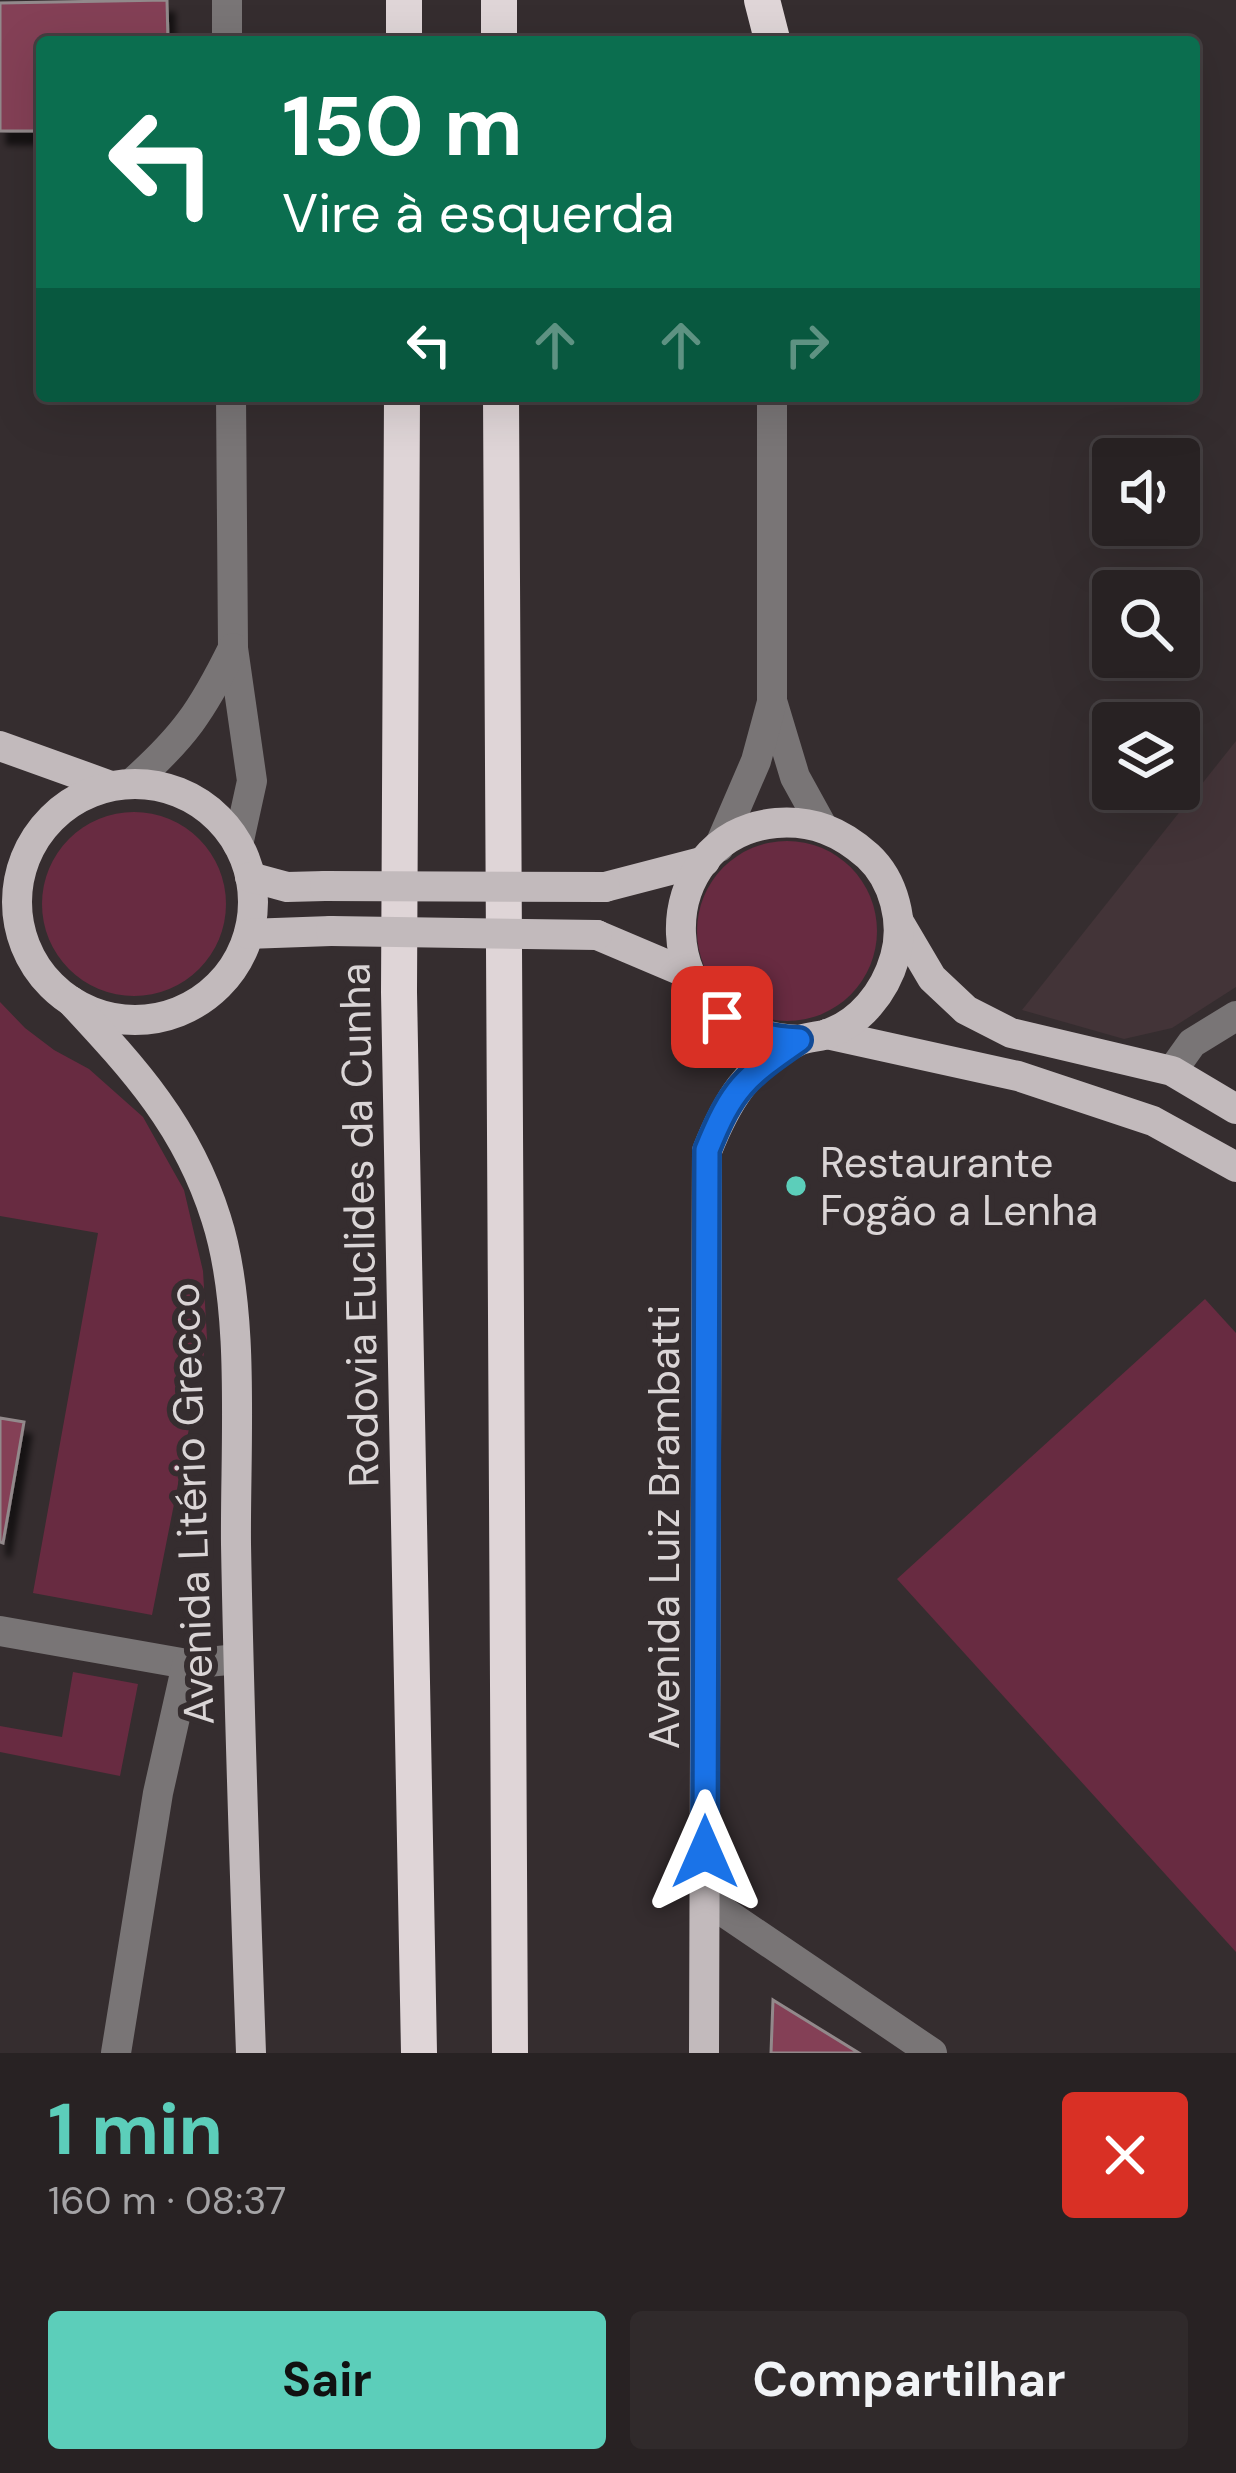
<!DOCTYPE html>
<html lang="pt">
<head>
<meta charset="utf-8">
<style>
	body { margin:0; font-family:"DM Sans",sans-serif; background:#302a2b; color:#f1f3f6; height:100vh; display:flex; flex-direction:column; font-size:45px; white-space:nowrap }
	* { box-sizing:border-box; margin:0 }
	p { font-size:39px; color:#a5a4a6 }
	.icon { flex:none; width:66px; height:66px; fill:none; stroke:currentColor; stroke-width:2; stroke-linecap:round; stroke-linejoin:round }
	.map { position:relative; height:2053px; overflow:hidden }
	.side { display:flex; flex-direction:column; background:#282223; flex:1 }
	.side>* { flex:none }
	.top-card { position:absolute; left:36px; top:36px; width:1164px; height:366px; border-radius:12px; box-shadow:0 12px 48px #0002,0 0 0 3px #443f41; background:#0b6e4f; color:#fff; overflow:hidden }
	.buttons { position:absolute; left:1092px; top:438px; display:grid; gap:24px }
	.buttons a { display:grid; place-items:center; width:108px; height:108px; border-radius:12px; background:#282223; box-shadow:0 12px 48px #0002,0 0 0 3px #443f41; font-size:60px }
	.pin { position:absolute; display:grid; place-items:center; width:102px; height:102px; color:#fff; margin:-51px; border-radius:24px; box-shadow:0 6px 18px #0006 }
	.me { position:absolute; width:132px; margin:-66px; rotate:0deg; stroke-linejoin:round; filter:drop-shadow(0 0 9px #0008) }
	.turn { display:flex; align-items:center; gap:42px; height:252px; padding:0 48px; font-size:54px }
	.turn .icon { width:156px; height:156px; stroke-width:2.5 }
	.turn b { display:block; font-size:84px; line-height:102px }
	.lanes { display:flex; align-items:center; height:114px; padding:0 48px; background:#0003; justify-content:center; gap:60px; direction:ltr }
	.lanes .off { opacity:.35 }
	.round { display:grid; place-items:center; flex:none; width:126px; height:126px; border-radius:12px; background:#302a2b }
	.headline { display:flex; align-items:center; justify-content:space-between; height:204px; padding:0 48px }
	h1 { font-size:72px; font-weight:700; line-height:90px; color:#5cceba }
	.action { display:flex; gap:24px; margin-top:auto; padding:24px 48px }
	.action a { flex:1; height:138px; border-radius:12px; background:#5cceba; color:#111; font-size:48px; font-weight:700; line-height:138px; text-align:center }
	.action a+a { background:#302a2b; color:#f1f3f6 }
	.map>svg:first-child { display:block }
</style>
</head>
<body>
<div class="map">
<svg width="1236" height="2053" viewBox="0 0 1236 2053">
	<defs>
		<filter id="shadow"><feDropShadow dx="7" dy="13" stdDeviation="3" flood-color="#0009"/></filter>
	</defs>
	<rect width="100%" height="100%" fill="#352d2f"/>
	<path fill="#433438" d="M1236,741V987L1172,1028L1124,1039L1022,1010Z"/>
	<g fill="#682b41">
		<circle cx="134" cy="904" r="92"/>
		<circle cx="787" cy="931" r="90"/>
		<path d="M0,1002L25,1028L54,1050L89,1069L143,1117L184,1190L203,1271L207,1338L152,1615L33,1593L98,1233L0,1216Z"/>
		<path d="M1205,1299L1236,1333V1952L897,1579Z"/>
		<path d="M73,1672L138,1684L120,1776L0,1752V1726L62,1737Z"/>
	</g>
	<g fill="#844057" stroke="#92898b" stroke-width="3" filter="url(#shadow)">
		<path d="M167,0L168,42H42V131H0V3Z"/>
		<path d="M0,1418L24,1422L3,1543L0,1542Z"/>
		<path d="M773,2000L859,2053H771Z"/>
	</g>
	<g fill="none" stroke-linecap="round" stroke-linejoin="round">
		<g stroke="#797576" stroke-width="30">
			<path d="M227,0V42"/>
			<path d="M231,396L233,648L252,781L238,845"/>
			<path d="M773,704L795,777L822,826"/>
			<path d="M131,784C184,737 202,711 233,648"/>
			<path d="M719,847L756,761L772,702V396"/>
			<path d="M1172,1071L1192,1043L1236,1016"/>
			<path d="M0,1631L187,1664"/>
			<path d="M705,1899L932,2053"/>
			<path d="M116,2053L158,1793L187,1664L238,1659"/>
		</g>
		<g stroke="#c2babc" stroke-width="30">
			<path d="M0,746L111,786"/>
			<circle cx="135" cy="902" r="118"/>
			<path d="M250,877L287,887L325,886"/>
			<path d="M605,887L705,861"/>
			<path d="M899,922L932,978L966,1010L1011,1033L1172,1071L1236,1109"/>
			<path d="M249,934L331,931"/>
			<path d="M597,935L689,974"/>
			<path d="M71,1001C135,1070 187,1126 216,1218C246,1310 235,1445 236,1544C239,1713 245,1883 251,2053"/>
			<path d="M827,1034L1018,1076L1153,1121L1236,1167"/>
			<path d="M704,2053L707,1151C726,1103 748,1064 798,1041C806,1037 816,1037 824,1035C860,1024 885,992 895,957C905,923 894,880 868,856C841,832 813,820 776,823C648,835 643,1034 799,1040"/>
		</g>
		<g stroke="#dfd5d7" stroke-width="36">
			<path d="M404,0V42"/>
			<path d="M499,0V42"/>
			<path d="M762,0L772,39"/>
			<path d="M402,396L399,992L419,2053"/>
			<path d="M501,396L510,2053"/>
		</g>
		<g stroke="#c2babc" stroke-width="30">
			<path d="M325,886L605,887"/>
			<path d="M331,931L597,935"/>
		</g>
	</g>
	<g fill="none" stroke-linecap="round" stroke-linejoin="round">
		<defs>
			<path id="route" d="M705,1852L707,1150C732,1088 744,1078 799,1040C769,1039 748,1033 722,1017"/>
		</defs>
		<use href="#route" stroke="#114b97" stroke-width="30"/>
		<use href="#route" stroke="#1a73e8" stroke-width="21"/>
	</g>
	<circle fill="#5cceba" stroke="#352d2f" stroke-width="4.5" cx="796" cy="1186" r="12"/>
	<g text-anchor="middle" stroke-width="12" stroke-linejoin="round" paint-order="stroke">
		<g font-size="42" fill="#dad5d6" stroke="#352d2f" text-anchor="start">
			<text x="820" y="1177">Restaurante<tspan x="820" dy="48">Fogão a Lenha</tspan></text>
		</g>
		<g font-size="42" fill="#dad5d6" stroke="#352d2f">
			<text transform="translate(359 1225) rotate(-91)" y="15">Rodovia Euclides da Cunha</text>
			<text transform="translate(191 1504) rotate(-92)" y="15">Avenida Litério Grecco</text>
			<text transform="translate(664 1527) rotate(-90)" y="15">Avenida Luiz Brambatti</text>
		</g>
	</g>
</svg>
<div class="buttons">
<a><svg class="icon" aria-label="sound" viewBox="0 0 24 24"><path d="M4 9h4l5-4v14l-5-4H4zM17 9q2 3 0 6"/></svg></a>
<a><svg class="icon" aria-label="search" viewBox="0 0 24 24"><circle cx="10" cy="10" r="6"/><path d="M15 15l6 6"/></svg></a>
<a><svg class="icon" aria-label="layers" viewBox="0 0 24 24"><path d="M12 4l9 5-9 5-9-5zM3 14l9 5 9-5"/></svg></a>
</div>
<div class="pin" style="left:722px;top:1017px;background:#d93025"><svg class="icon" aria-label="arrive" viewBox="0 0 24 24"><path d="M6 21V4h12l-3 4 3 4H6"/></svg></div>
<svg class="me" style="left:705px;top:1852px" viewBox="-20 -20 40 40"><path d="M0-17L14 15 0 8-14 15z" fill="#1a73e8" stroke="#fff" stroke-width="4"/></svg>
<div class="top-card">
<div class="turn"><svg class="icon" aria-label="left" viewBox="0 0 24 24"><path d="M17 20v-9H6M10 6l-5 5 5 5"/></svg><div><b>150 m</b>Vire à esquerda</div></div>
<div class="lanes"><svg class="icon" aria-label="left" viewBox="0 0 24 24"><path d="M17 20v-9H6M10 6l-5 5 5 5"/></svg><svg class="icon off" aria-label="ahead" viewBox="0 0 24 24"><path d="M12 20V5M6 11l6-6 6 6"/></svg><svg class="icon off" aria-label="ahead" viewBox="0 0 24 24"><path d="M12 20V5M6 11l6-6 6 6"/></svg><svg class="icon off" aria-label="right" viewBox="0 0 24 24"><path d="M7 20v-9h11M14 6l5 5-5 5"/></svg></div>
</div>
</div>
<section class="side">
<div class="headline"><div><h1>1 min</h1><p>160 m · 08:37</p></div><a class="round" style="background:#d93025;color:#fff"><svg class="icon" aria-label="close" viewBox="0 0 24 24"><path d="M6 6l12 12M18 6L6 18"/></svg></a></div>
<div class="action"><a>Sair</a><a>Compartilhar</a></div>
</section>
</body>
</html>
